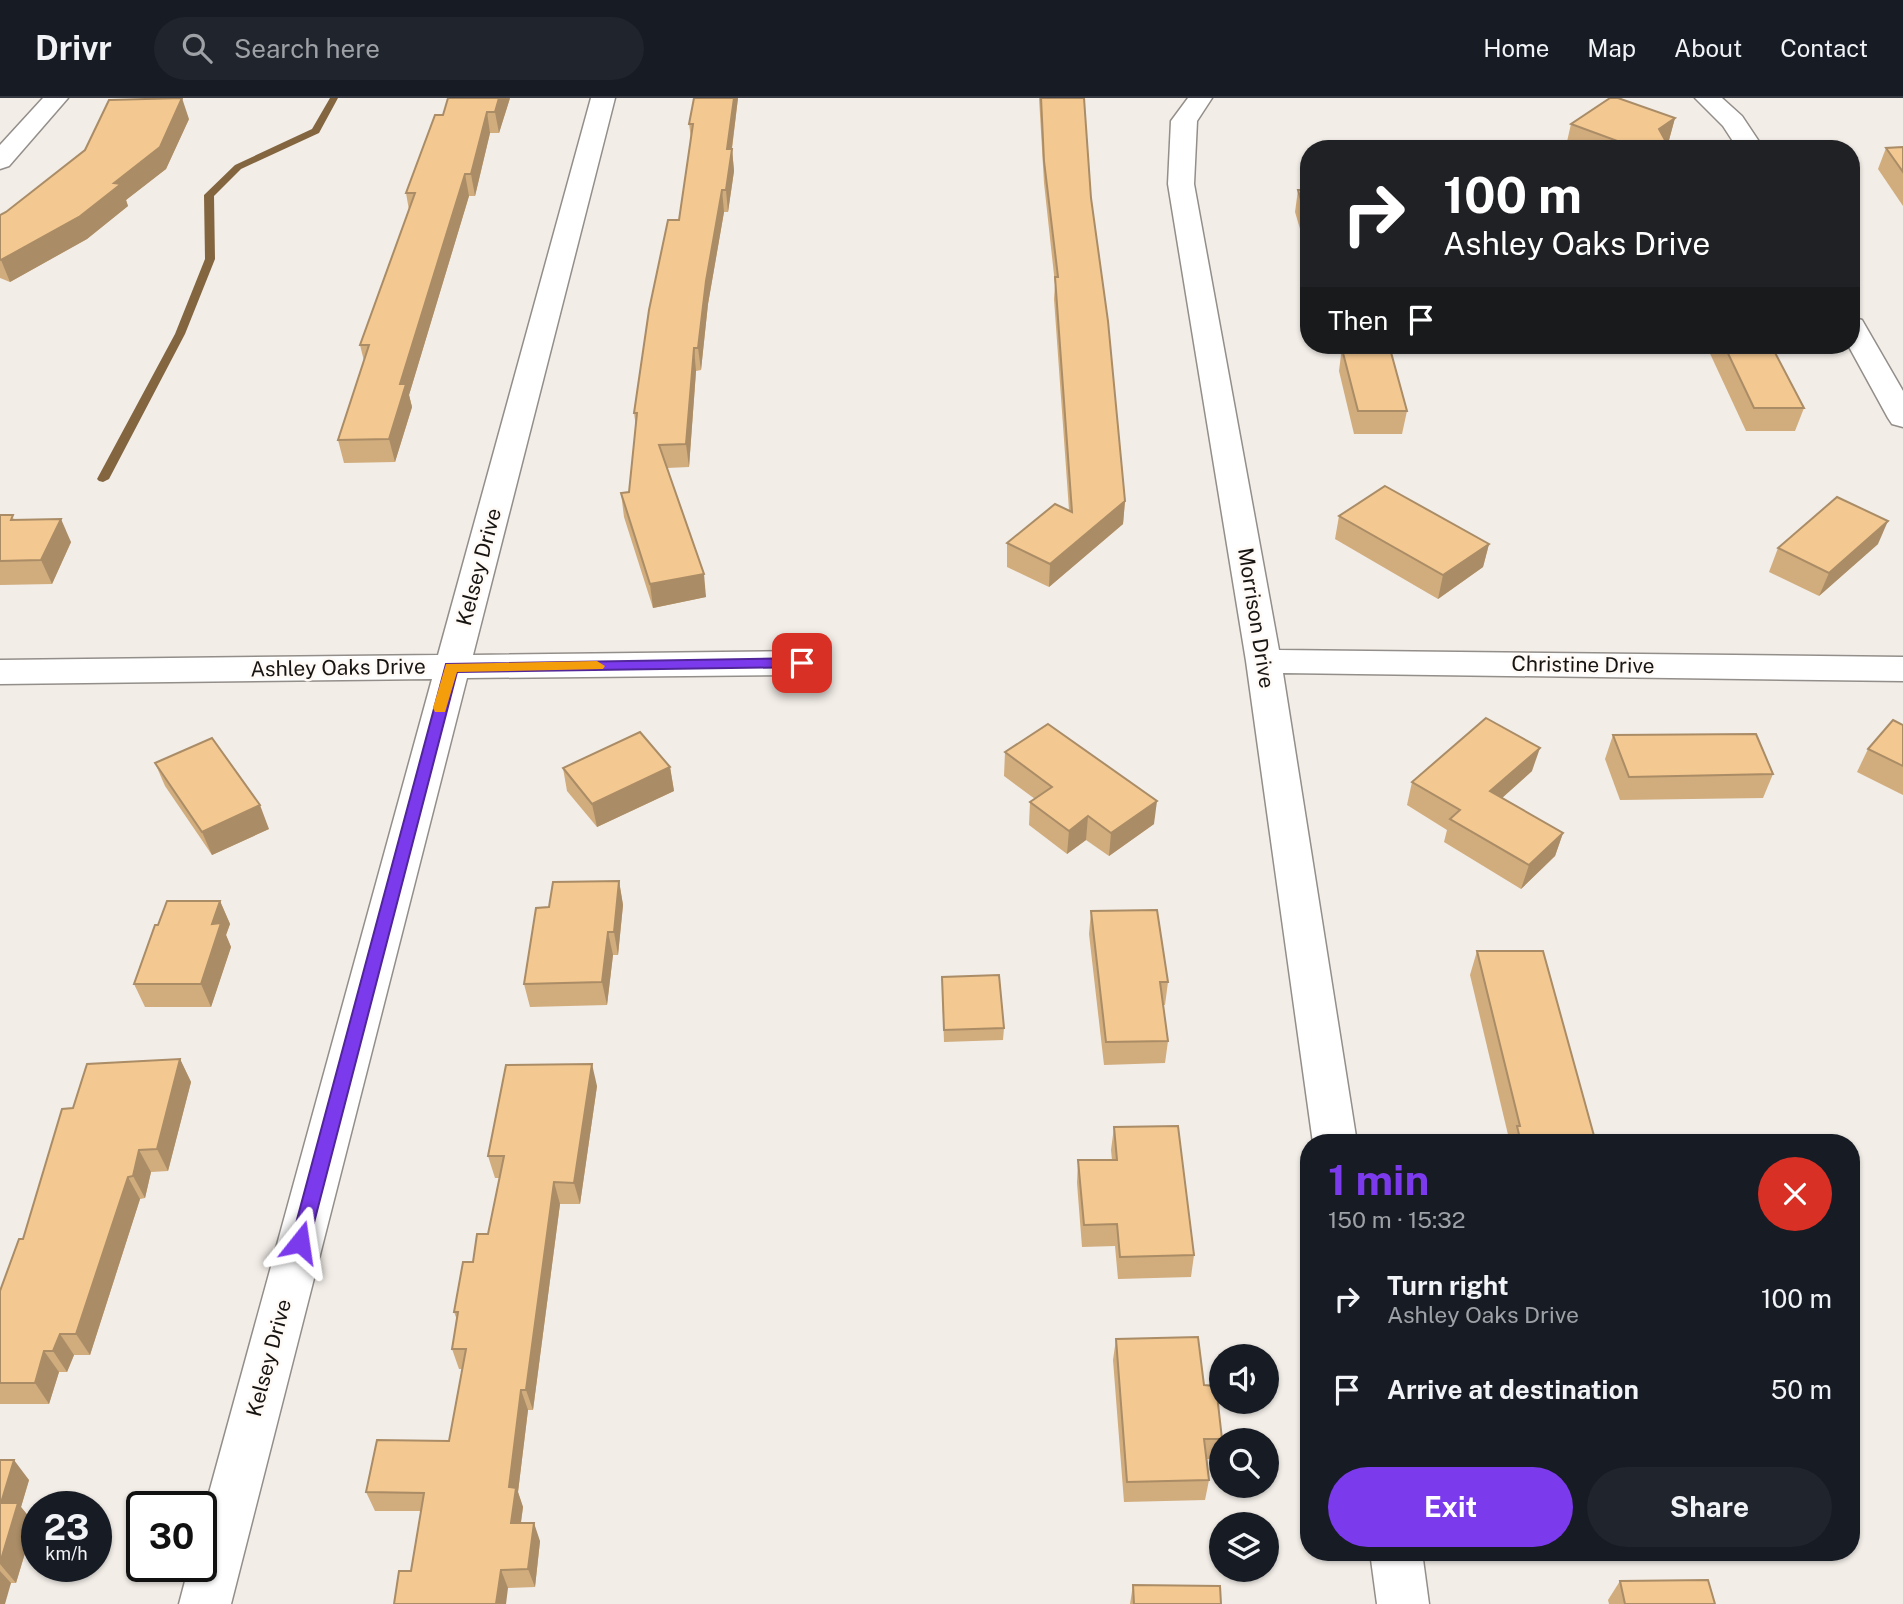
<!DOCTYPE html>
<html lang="en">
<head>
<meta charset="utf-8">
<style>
	body { margin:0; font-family:"Public Sans",sans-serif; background:#20242c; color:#f1f3f6; height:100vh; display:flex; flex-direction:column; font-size:26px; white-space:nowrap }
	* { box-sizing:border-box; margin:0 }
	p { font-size:23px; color:#9ea1a6 }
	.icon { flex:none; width:38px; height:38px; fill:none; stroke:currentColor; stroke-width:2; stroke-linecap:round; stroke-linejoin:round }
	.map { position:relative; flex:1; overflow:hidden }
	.details { position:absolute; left:1300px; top:1036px; width:560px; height:427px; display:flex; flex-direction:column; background:#171b24; border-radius:28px; box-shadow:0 2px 5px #0004 }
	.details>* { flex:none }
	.banner { position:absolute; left:1300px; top:42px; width:560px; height:214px; border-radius:28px; box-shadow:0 2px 5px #0004; background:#202124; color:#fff; overflow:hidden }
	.controls { position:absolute; left:1209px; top:1246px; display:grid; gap:14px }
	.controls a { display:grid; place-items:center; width:70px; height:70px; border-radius:50%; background:#171b24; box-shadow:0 2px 5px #0004; font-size:35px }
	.speed { position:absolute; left:21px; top:1393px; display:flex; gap:14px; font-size:35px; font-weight:700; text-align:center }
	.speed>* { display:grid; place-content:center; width:91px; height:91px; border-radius:50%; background:#171b24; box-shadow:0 2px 5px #0004; line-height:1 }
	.speed small { font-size:18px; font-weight:400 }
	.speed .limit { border:4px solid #111; border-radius:10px; background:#fff; color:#111 }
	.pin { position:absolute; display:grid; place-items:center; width:60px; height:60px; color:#fff; margin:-30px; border-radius:14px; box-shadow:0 4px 10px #0006 }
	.me { position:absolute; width:77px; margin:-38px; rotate:15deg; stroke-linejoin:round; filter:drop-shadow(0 0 5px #0008) }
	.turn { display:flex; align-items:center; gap:24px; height:147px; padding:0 28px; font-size:32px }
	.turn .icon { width:91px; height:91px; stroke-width:2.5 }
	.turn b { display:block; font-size:49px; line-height:60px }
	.then { display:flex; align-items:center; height:66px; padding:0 28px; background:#0003; gap:14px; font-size:26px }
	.round { display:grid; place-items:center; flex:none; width:74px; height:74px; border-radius:37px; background:#20242c }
	.overview { display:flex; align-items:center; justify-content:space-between; height:119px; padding:0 28px }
	h1 { font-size:42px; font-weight:700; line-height:52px; color:#7c3aed }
	.button { display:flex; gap:14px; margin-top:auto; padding:14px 28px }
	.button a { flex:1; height:80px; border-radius:42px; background:#7c3aed; color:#fff; font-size:28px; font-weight:700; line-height:80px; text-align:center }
	.button a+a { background:#20242c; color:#f1f3f6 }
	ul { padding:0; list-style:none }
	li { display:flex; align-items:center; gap:21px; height:91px; padding:0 28px }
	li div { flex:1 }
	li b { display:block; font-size:26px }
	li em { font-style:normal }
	header { display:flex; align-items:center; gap:42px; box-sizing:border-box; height:98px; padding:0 35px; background:#171b24; border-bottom:2px solid #363941 }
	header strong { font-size:33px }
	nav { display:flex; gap:38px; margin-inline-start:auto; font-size:24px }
	.search { width:490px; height:63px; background:#20242c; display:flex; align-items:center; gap:18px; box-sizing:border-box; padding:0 24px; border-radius:38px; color:#9ea1a6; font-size:26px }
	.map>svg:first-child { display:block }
</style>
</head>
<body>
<header>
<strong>Drivr</strong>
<div class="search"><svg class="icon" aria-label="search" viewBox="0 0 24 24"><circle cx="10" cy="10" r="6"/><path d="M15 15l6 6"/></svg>Search here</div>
<nav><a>Home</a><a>Map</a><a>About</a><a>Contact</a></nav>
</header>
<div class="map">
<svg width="1903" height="1506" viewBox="0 0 1903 1506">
	<rect width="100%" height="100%" fill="#f2ede7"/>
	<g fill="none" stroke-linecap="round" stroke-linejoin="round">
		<path fill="#836640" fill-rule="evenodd" d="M330,0H338L319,35L241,71L214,98L215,161L185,236L109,381L103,384L99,383L97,381L175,236L205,161L204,97L235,67L312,31Z"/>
		<defs>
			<g id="minor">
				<path d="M43,0H68L9,68L0,71V47Z"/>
				<path d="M591,0H615L473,557L802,553L814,557L820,565L814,573L802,577L467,580L231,1506H179L189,1468H201V1424L432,581L0,586V562L438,557Z"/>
				<path d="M1188,0H1212L1197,23L1194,86L1279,552L1903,559V583L1283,575L1357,1045H1313L1246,563L1168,86L1171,23Z"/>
				<path d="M1695,0H1722L1742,18L1764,51H1738L1723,28Z"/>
				<path d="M1852,219L1862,222L1903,293V329L1892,326L1888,320L1848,247H1852Z"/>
				<path d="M1370,1454H1422L1429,1506H1377Z"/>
			</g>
		</defs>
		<use href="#minor" stroke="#938e89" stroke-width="3"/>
		<use href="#minor" fill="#fff" fill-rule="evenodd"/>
	</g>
	<g fill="#d1ac7d">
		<path d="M448,0H510L499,35H490L475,98H469L409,297L412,309L395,364L344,365L338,342L364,263L360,247L409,112L406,95L443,17Z"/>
		<path d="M694,0H738L732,51L734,73L728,114H724L708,206L701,272L696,273L689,369L667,370L706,499L653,510L624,419L621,395L629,394L636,329L634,315L679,122L691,40L689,26Z"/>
		<path d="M1039,0H1084L1091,100L1125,403L1123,426L1049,489L1007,469V445L1069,412L1054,201L1055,186L1044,85Z"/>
		<path d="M1675,20L1669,42L1666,44L1670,51H1574L1566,48L1571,26Z"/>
		<path d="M189,21L166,71L126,102L128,108L87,141L10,184L0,180V117Z"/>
		<path d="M1903,49V108L1878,71L1886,50Z"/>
		<path d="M1298,92H1309V151H1306L1295,114Z"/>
		<path d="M1339,247H1389L1407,313L1402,336H1354L1339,273L1341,257Z"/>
		<path d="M1706,247H1771L1804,310L1795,333H1746Z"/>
		<path d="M0,417L15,421L71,444L52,486L0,487Z"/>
		<path d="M1339,418L1489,446L1483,469L1438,501L1335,441Z"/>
		<path d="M1878,446L1819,498L1769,474L1778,450Z"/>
		<path d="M1903,627V697L1857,674L1868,651Z"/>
		<path d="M1613,637L1773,676L1763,700L1620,702L1605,661Z"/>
		<path d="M1005,654L1154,726L1109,758L1086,742L1067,756L1029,727L1030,704L1035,701L1004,678Z"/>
		<path d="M155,665L269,731L212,757L165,688Z"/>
		<path d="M670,669L674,693L597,729L567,693L563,670Z"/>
		<path d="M1532,673L1502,700L1563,735L1555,758L1521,791L1444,744L1447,732L1407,707L1412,684Z"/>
		<path d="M619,783L623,807L618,857H613L607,907L530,909L524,886L549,809Z"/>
		<path d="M220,803L230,826L226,837L231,849L211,909H145L134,886L158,827Z"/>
		<path d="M1091,813L1168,884L1165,907H1163L1168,943L1165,965L1104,967L1089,836Z"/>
		<path d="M1477,853L1596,1045H1510L1470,877Z"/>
		<path d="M942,891L1004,930L1003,942L944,944Z"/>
		<path d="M180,961L191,984L168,1073L151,1074L145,1100L140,1101L90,1257H74L67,1274H59L49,1306H0V1193L23,1141L73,1010Z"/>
		<path d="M597,988L580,1106H560L533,1312H528L518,1394L523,1409L521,1425L540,1443L535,1489L508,1490L411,1473L421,1413H375L366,1394L449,1343L462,1271H459L452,1251L457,1222L454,1214L473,1164L488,1136L500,1080H495L488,1058Z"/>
		<path d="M1114,1029L1194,1157L1191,1179L1118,1181L1115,1148L1082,1149L1077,1085L1078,1062H1112L1111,1052Z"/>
		<path d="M1116,1241L1204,1287L1222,1341L1217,1361H1207L1209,1382L1205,1402L1124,1404L1113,1262Z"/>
		<path d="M0,1362L29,1382L21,1409L34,1425L16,1485H11L0,1506Z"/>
		<path d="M1620,1483L1715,1506H1609L1608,1502Z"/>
		<path d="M1133,1487L1221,1506H1130Z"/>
	</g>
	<g fill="#aa8c66">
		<path d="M182,0L189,21L166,71L126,102L128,108L87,141L10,184L1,162L114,85Z"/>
		<path d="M499,0H510L499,35L495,14Z"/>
		<path d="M734,0H738L729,73L727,51Z"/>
		<path d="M487,14L490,35L475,98L471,76Z"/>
		<path d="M1675,20L1669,42L1656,51L1659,31Z"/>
		<path d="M732,51L734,73L728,114L726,92Z"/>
		<path d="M465,76L469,98L409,297L412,309L395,364L389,341L400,286Z"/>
		<path d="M722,92L724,114L708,206L701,272L698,250L706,183Z"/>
		<path d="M694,250L696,273L689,369L686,346Z"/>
		<path d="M1125,403L1123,426L1049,489L1050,466Z"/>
		<path d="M61,421L71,444L52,486L41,462Z"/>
		<path d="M1888,423L1878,446L1819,498L1829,475Z"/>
		<path d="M1489,446L1483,469L1438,501L1443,477Z"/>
		<path d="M704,476L706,499L653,510L650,486Z"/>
		<path d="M1540,650L1532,673L1484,716L1490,693Z"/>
		<path d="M670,669L674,693L597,729L592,706Z"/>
		<path d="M1157,703L1154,726L1109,758L1111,735Z"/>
		<path d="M260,707L269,731L212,757L202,734Z"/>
		<path d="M1088,718L1086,742L1067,756L1069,733Z"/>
		<path d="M1563,735L1555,758L1521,791L1529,767Z"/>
		<path d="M619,783L623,807L618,857L614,834Z"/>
		<path d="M220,803L230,826L226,837L231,849L211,909L201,886L212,826Z"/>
		<path d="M608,834L613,857L607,907L602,884Z"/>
		<path d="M180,961L191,984L168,1073L157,1051Z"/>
		<path d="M592,966L597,988L580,1106L574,1085Z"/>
		<path d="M139,1052L151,1074L145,1100L133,1078Z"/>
		<path d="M128,1079L140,1101L90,1257L76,1236Z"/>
		<path d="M554,1084L560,1106L533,1312L526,1292Z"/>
		<path d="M60,1236L74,1257L67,1274L53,1253Z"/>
		<path d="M44,1253L59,1274L49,1306L35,1285Z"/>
		<path d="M521,1292L528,1312L518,1394L523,1409L518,1444L511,1425L509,1389Z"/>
		<path d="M14,1362L29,1382L21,1409L34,1425L16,1485L0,1466L1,1405Z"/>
		<path d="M534,1425L540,1443L535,1489L528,1471Z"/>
		<path d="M501,1472L508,1490L506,1506H496Z"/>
		<path d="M0,1473L11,1485L5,1506H0Z"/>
	</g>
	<g fill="#f3c891" stroke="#aa8c66" stroke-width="2">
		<path d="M182,0L160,49L114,85L121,86L79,119L1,162L0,161V117L6,114L85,52L109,2Z"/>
		<path d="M448,0H499L495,14H487L471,76H465L400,286H406L389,341L338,342L369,247H360L415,95H406L435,17H443Z"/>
		<path d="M694,0H734L727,51H732L726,92H722L706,183L698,250H694L686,346L659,347L704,476L650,486L621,395L629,394L637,315H634L649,212L668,122H679L693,26H689Z"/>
		<path d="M1041,0H1084L1091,100L1108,223L1125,403L1050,466L1007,445L1055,406L1072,414L1055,179H1058L1044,63Z"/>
		<path d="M1610,0H1618L1675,20L1659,31L1670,51H1626L1623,45L1571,26Z"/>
		<path d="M1903,49V74L1886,50Z"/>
		<path d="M1298,92H1309V129Z"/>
		<path d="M1349,247H1389L1407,313H1358L1342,251H1350Z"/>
		<path d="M1724,247H1771L1804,310H1754Z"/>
		<path d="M1385,388L1489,446L1443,477L1339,418Z"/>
		<path d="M1837,399L1888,423L1829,475L1778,450Z"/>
		<path d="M0,417H13L11,422L61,421L41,462L0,463Z"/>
		<path d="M1486,620L1540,650L1490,693L1563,735L1529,767L1450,721L1460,712L1412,684Z"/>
		<path d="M1893,622L1903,627V668L1868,651Z"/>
		<path d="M1048,626L1157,703L1111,735L1088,718L1069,733L1030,704L1052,689L1005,654Z"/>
		<path d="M640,634L670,669L592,706L563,670Z"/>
		<path d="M1756,636L1773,676L1629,679L1613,637Z"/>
		<path d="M212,640L260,707L202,734L155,665Z"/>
		<path d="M619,783L614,834H608L602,884L524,886L536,810L549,809L553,784Z"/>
		<path d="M167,803H220L212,826L221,825L201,886H134L155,827H158Z"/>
		<path d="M1157,812L1168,884H1160L1168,943L1106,944L1091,813Z"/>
		<path d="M1477,853H1543L1596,1045H1521L1517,1028H1520Z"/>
		<path d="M999,877L1004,930L944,932L942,879Z"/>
		<path d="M180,961L157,1051L139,1052L133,1078L128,1079L76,1236H60L53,1253H44L35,1285H0V1193L19,1141H23L62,1011L73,1010L87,966Z"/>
		<path d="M592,966L574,1085L554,1084L526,1292H521L509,1389L516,1390L511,1425H534L528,1471L501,1472L496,1506H394L399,1473H411L424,1395L366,1394L377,1342L449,1343L466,1251H452L458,1214H454L463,1164H473L477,1136H488L504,1058H488L506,967Z"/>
		<path d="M1178,1028L1194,1157L1120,1159L1117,1126L1084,1127L1078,1062H1117L1114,1029Z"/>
		<path d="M1198,1239L1204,1287L1216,1288L1222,1341H1204L1209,1382L1127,1384L1116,1241Z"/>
		<path d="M0,1362H14L1,1405H18L0,1465Z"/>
		<path d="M1708,1482L1715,1506H1625L1620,1483Z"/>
		<path d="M1133,1487L1220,1488L1221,1506H1134Z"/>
	</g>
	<path fill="#7c3aed" stroke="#51269a" stroke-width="2" d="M802,560L807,562V569L457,574L309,1144L307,1150H293L291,1144L446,566Z"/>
	<path fill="#f59e0b" d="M597,563L605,568L603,571L457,574L445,614H435L433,610L446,566Z"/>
	<g text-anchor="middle" stroke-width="5" stroke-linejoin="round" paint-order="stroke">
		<g font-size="21" fill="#171513" stroke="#fffaf5">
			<text transform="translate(479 469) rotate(-75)" y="7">Kelsey Drive</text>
			<text transform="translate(1256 520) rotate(81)" y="7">Morrison Drive</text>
			<text transform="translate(1583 567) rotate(1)" y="7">Christine Drive</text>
			<text transform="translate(338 570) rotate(-1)" y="7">Ashley Oaks Drive</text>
			<text transform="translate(269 1260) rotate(-75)" y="7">Kelsey Drive</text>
		</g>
	</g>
</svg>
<div class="controls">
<a><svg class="icon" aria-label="sound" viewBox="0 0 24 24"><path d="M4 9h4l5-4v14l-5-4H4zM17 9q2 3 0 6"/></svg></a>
<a><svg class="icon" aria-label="search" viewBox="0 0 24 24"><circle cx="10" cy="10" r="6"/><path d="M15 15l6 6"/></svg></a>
<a><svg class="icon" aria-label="layers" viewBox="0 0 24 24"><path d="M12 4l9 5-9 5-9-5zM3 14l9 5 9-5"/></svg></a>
</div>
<div class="speed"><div>23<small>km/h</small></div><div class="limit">30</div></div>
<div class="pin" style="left:802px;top:565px;background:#d93025"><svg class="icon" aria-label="arrive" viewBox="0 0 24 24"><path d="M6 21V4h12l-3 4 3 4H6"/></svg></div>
<svg class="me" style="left:300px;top:1144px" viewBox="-20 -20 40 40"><path d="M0-17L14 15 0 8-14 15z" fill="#7c3aed" stroke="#fff" stroke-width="4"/></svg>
<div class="banner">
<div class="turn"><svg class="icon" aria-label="right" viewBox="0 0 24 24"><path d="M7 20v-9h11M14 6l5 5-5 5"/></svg><div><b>100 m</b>Ashley Oaks Drive</div></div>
<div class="then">Then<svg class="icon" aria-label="arrive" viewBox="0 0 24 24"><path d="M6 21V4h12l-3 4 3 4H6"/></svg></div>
</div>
<section class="details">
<div class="overview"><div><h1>1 min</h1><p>150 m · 15:32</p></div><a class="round" style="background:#d93025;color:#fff"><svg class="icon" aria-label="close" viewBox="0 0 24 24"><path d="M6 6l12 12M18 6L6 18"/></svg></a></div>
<ul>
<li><svg class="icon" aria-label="right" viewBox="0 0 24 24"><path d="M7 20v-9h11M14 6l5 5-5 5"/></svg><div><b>Turn right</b><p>Ashley Oaks Drive</p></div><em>100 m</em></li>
<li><svg class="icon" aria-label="arrive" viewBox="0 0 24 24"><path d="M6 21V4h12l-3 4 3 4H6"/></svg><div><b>Arrive at destination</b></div><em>50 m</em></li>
</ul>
<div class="button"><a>Exit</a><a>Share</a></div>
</section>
</div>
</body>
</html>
